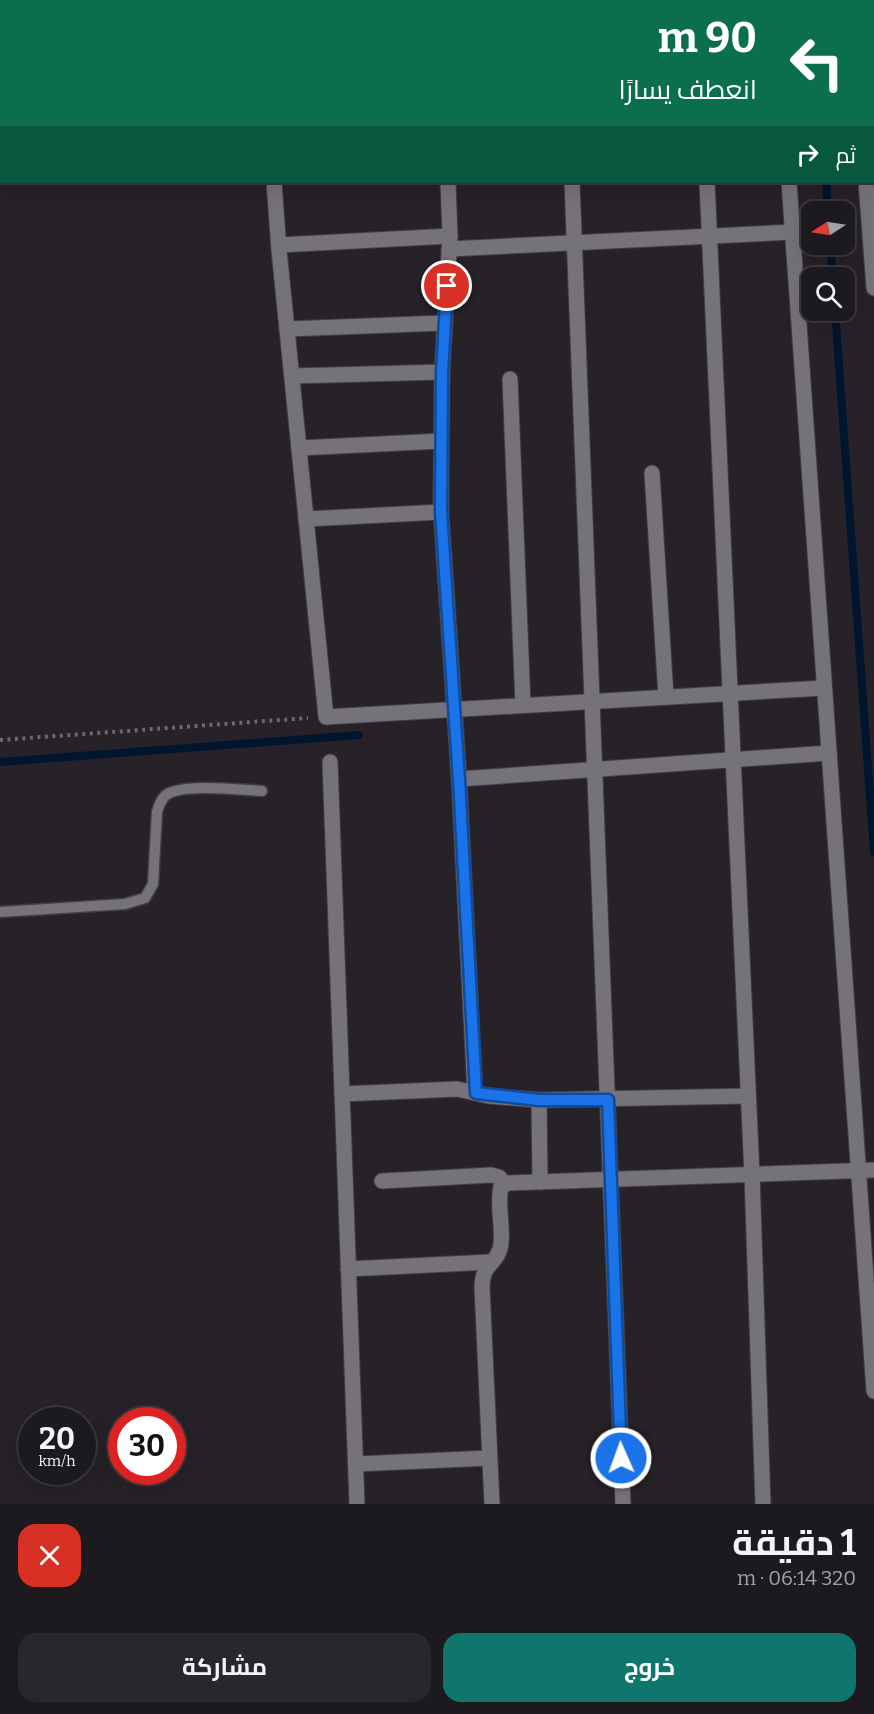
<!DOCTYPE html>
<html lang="ar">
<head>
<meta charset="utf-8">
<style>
	body { margin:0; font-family:Bitter,Cairo,serif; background:#29272b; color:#f1f3f6; direction:rtl; height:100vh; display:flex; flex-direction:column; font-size:22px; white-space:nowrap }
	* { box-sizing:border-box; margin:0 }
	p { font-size:20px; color:#a0a1a4 }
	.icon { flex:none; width:33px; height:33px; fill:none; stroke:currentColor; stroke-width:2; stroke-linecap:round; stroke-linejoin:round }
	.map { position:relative; height:1504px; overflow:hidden; direction:ltr }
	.panel { display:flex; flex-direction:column; background:#1c1a1e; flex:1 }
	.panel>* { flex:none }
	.banner { position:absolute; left:0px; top:0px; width:874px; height:183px; box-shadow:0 6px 24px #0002,0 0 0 2px #3a383c; direction:rtl; background:#0b6e4f; color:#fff; overflow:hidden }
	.needle { width:39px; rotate:258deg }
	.buttons { position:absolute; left:801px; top:201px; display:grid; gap:12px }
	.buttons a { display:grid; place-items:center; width:54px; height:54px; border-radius:12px; background:#1c1a1e; box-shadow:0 6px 24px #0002,0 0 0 2px #3a383c; font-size:30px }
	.speed { position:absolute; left:18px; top:1407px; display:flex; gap:12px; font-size:30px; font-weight:700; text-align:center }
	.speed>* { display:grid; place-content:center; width:78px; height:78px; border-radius:50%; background:#1c1a1e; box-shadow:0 6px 24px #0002,0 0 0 2px #3a383c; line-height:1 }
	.speed small { font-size:15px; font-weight:400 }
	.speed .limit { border:9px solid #d22; background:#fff; color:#111 }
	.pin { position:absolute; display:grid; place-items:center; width:51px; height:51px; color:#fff; margin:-26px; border:3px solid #fff; border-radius:50%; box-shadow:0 2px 6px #0007 }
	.me { position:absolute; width:66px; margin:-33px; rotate:358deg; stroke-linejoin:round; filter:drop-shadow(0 0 4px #0008) }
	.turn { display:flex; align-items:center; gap:21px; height:126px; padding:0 18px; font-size:27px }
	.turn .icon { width:78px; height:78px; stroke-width:2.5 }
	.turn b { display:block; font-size:42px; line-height:51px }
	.then { display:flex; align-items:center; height:57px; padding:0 18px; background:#0003; gap:12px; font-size:22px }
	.round { display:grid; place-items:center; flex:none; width:63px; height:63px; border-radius:18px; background:#29272b }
	.overview { display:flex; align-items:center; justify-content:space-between; height:102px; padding:0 18px }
	h1 { font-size:36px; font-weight:700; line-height:45px }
	.primary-button { display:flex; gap:12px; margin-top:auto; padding:12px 18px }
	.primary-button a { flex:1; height:69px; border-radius:18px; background:#0f766e; color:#fff; font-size:24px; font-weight:700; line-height:69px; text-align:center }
	.primary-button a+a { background:#29272b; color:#f1f3f6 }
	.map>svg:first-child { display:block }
</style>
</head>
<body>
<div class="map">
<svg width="874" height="1504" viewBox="0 0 874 1504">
	<rect width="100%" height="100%" fill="#262228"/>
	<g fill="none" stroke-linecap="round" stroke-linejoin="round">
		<g stroke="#00152e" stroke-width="8">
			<path d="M813,0L814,2"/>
			<path d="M826,182L828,212"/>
			<path d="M830,244L833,278"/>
			<path d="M835,310L874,852"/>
			<path d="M0,762L359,735"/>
		</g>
		<defs>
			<path id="lane" d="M0,912L125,904L145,898L153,884L157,812C159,805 161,799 166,795C183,783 241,790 262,791"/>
			<g id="street">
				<path d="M262,0V2"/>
				<path d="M425,0V2"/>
				<path d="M565,0V2"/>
				<path d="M778,0V2"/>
				<path d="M853,0V2"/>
				<path d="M274,182L279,250L326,717L824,688"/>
				<path d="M448,182L450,236L442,372L441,512L459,779L475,1093"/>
				<path d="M572,182L623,1504"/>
				<path d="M707,182L752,1175L763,1504"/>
				<path d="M789,182L874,1391"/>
				<path d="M866,182L874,288"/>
				<path d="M279,245L450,236"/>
				<path d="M449,249L792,232"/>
				<path d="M287,329L444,323"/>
				<path d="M292,376L442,372"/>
				<path d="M510,379L523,705"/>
				<path d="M299,448L441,441"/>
				<path d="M652,473L666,697"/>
				<path d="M306,519L441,512"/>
				<path d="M330,762L357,1504"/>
				<path d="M459,779L829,753"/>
				<path d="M342,1094L457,1089L488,1096L539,1100L748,1096"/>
				<path d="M539,1100L540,1182"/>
				<path d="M382,1181L491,1175L499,1177L505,1184"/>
				<path d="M348,1269L490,1262"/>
				<path d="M356,1464L489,1458"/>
				<path d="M492,1504L482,1287C483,1262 495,1266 500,1249C505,1231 496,1206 501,1187L508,1183L874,1170"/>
			</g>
		</defs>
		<use href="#lane" stroke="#423f44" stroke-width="13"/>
		<use href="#street" stroke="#423f44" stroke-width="17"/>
		<path stroke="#6c696e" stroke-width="4" stroke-dasharray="3 4.5" stroke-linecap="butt" d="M0,740L308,718"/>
		<use href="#lane" stroke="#767279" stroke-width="10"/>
		<use href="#street" stroke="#767279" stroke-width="15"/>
	</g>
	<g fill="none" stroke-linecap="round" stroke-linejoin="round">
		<defs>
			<path id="route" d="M447,286L442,372L441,512L459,780L476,1093L539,1100H608L621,1458"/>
		</defs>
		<use href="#route" stroke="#114b97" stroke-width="15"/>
		<use href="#route" stroke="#1a73e8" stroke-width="10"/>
	</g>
</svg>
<div class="buttons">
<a><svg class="needle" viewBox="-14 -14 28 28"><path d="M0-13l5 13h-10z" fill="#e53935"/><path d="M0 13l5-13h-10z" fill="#a0a1a4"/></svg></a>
<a><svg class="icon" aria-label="search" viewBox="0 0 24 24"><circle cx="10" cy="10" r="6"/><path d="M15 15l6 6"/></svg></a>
</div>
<div class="speed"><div>20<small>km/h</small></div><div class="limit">30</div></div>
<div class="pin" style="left:447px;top:286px;background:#d93025"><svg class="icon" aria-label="arrive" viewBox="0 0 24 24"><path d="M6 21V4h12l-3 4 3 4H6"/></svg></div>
<svg class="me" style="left:621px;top:1458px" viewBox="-20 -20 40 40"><circle r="17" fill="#1a73e8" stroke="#fff" stroke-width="3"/><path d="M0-11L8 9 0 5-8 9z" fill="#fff"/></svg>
<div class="banner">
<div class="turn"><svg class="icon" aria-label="left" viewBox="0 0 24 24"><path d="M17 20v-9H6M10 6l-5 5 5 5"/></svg><div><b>90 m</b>انعطف يسارًا</div></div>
<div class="then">ثم<svg class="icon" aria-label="right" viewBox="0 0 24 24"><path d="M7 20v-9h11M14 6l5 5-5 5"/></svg></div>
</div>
</div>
<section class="panel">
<div class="overview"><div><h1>1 دقيقة</h1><p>320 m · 06:14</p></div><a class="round" style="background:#d93025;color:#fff"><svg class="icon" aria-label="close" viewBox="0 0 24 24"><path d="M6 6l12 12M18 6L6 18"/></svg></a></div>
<div class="primary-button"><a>خروج</a><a>مشاركة</a></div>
</section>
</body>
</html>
